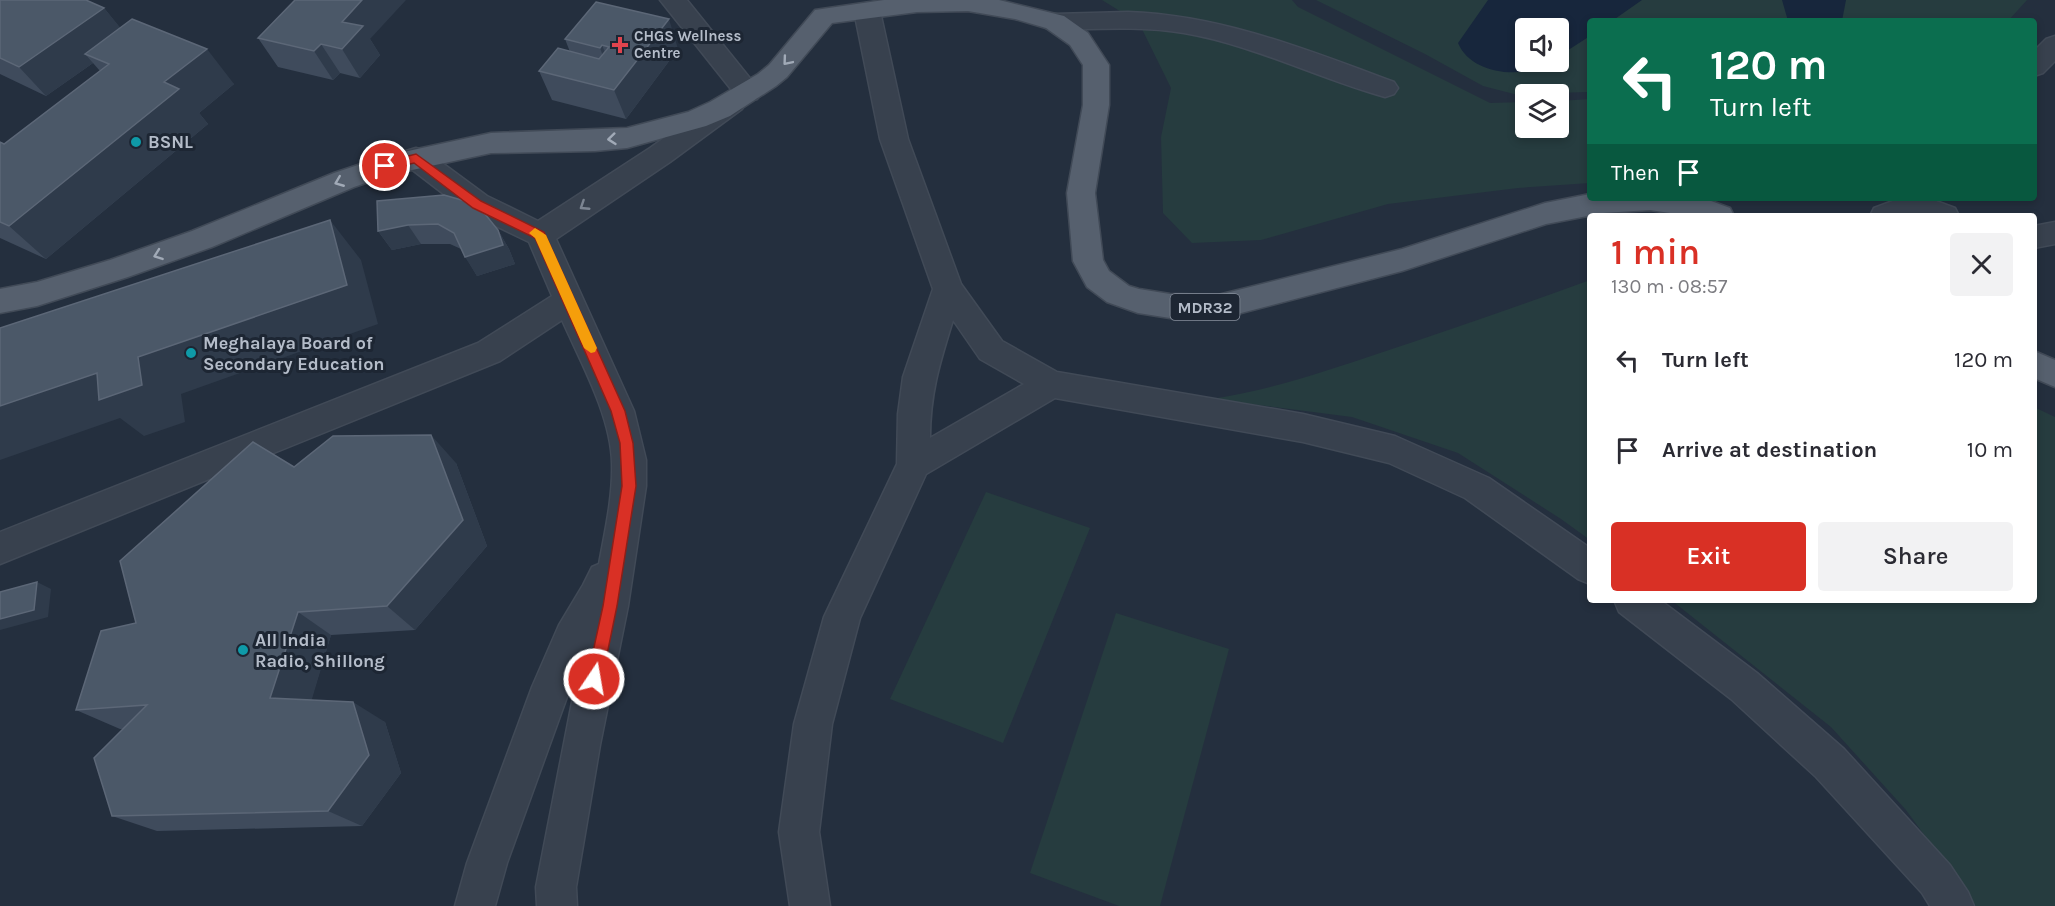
<!DOCTYPE html>
<html lang="en">
<head>
<meta charset="utf-8">
<style>
	body { margin:0; font-family:Karla,sans-serif; background:#f2f2f3; color:#2b2b33; height:100vh; display:flex; flex-direction:column; font-size:22px; white-space:nowrap }
	* { box-sizing:border-box; margin:0 }
	p { font-size:20px; color:#7c7c81 }
	.icon { flex:none; width:33px; height:33px; fill:none; stroke:currentColor; stroke-width:2; stroke-linecap:round; stroke-linejoin:round }
	.map { position:relative; flex:1; overflow:hidden }
	.drawer { position:absolute; left:1587px; top:213px; width:450px; height:390px; display:flex; flex-direction:column; background:#fff; border-radius:6px; box-shadow:0 3px 9px #0003 }
	.drawer>* { flex:none }
	.banner { position:absolute; left:1587px; top:18px; width:450px; height:183px; border-radius:6px; box-shadow:0 3px 9px #0003; background:#0b6e4f; color:#fff; overflow:hidden }
	.buttons { position:absolute; left:1515px; top:18px; display:grid; gap:12px }
	.buttons a { display:grid; place-items:center; width:54px; height:54px; border-radius:6px; background:#fff; box-shadow:0 3px 9px #0003; font-size:30px }
	.pin { position:absolute; display:grid; place-items:center; width:51px; height:51px; color:#fff; margin:-26px; border:3px solid #fff; border-radius:50%; box-shadow:0 2px 6px #0007 }
	.me { position:absolute; width:66px; margin:-33px; rotate:12deg; stroke-linejoin:round; filter:drop-shadow(0 0 4px #0008) }
	.turn { display:flex; align-items:center; gap:21px; height:126px; padding:0 24px; font-size:27px }
	.turn .icon { width:78px; height:78px; stroke-width:2.5 }
	.turn b { display:block; font-size:42px; line-height:51px }
	.then { display:flex; align-items:center; height:57px; padding:0 24px; background:#0003; gap:12px; font-size:22px }
	.round { display:grid; place-items:center; flex:none; width:63px; height:63px; border-radius:6px; background:#f2f2f3 }
	.overview { display:flex; align-items:center; justify-content:space-between; height:102px; padding:0 24px }
	h1 { font-size:36px; font-weight:600; line-height:45px; color:#d93025 }
	.button { display:flex; gap:12px; margin-top:auto; padding:12px 24px }
	.button a { flex:1; height:69px; border-radius:6px; background:#d93025; color:#fff; font-size:24px; font-weight:600; line-height:69px; text-align:center }
	.button a+a { background:#f2f2f3; color:#2b2b33 }
	ul { padding:0; list-style:none }
	li { display:flex; align-items:center; gap:18px; height:90px; padding:0 24px }
	li div { flex:1 }
	li b { display:block; font-size:22px }
	li em { font-style:normal }
	.map>svg:first-child { display:block }
</style>
</head>
<body>
<div class="map">
<svg width="2055" height="906" viewBox="0 0 2055 906">
	<rect width="100%" height="100%" fill="#242f3e"/>
	<g fill="#263c3f" fill-rule="evenodd">
		<path d="M1102,0H1292L1298,7L1490,103L1525,102L1526,128H1558L1559,101L1590,99V183L1518,188L1388,204L1261,240L1192,243L1163,213L1161,137L1171,88L1139,23Z"/>
		<path d="M1316,0H2027L2008,21H1590V92L1514,94L1483,86L1425,54ZM1526,28H1558V62H1526Z"/>
		<path d="M1590,280V540L1561,519L1458,453L1352,417L1211,399C1271,390 1326,371 1383,352C1453,329 1521,305 1590,280Z"/>
		<path d="M2034,407L2055,417V906H1976L1906,810L1831,727L1671,600H2034Z"/>
		<path d="M986,492L1090,528L1003,743L890,699Z"/>
		<path d="M1116,613L1229,649L1160,906H1119L1030,873Z"/>
	</g>
	<g fill="#17263c">
		<path d="M1488,0H1642L1612,21H1590V36L1559,56L1558,28H1526V62H1551C1524,80 1471,75 1458,43Z"/>
		<path d="M1782,0H1846L1842,21H1788Z"/>
	</g>
	<g fill="none" stroke-linecap="round" stroke-linejoin="round">
		<defs>
			<g id="minor">
				<path d="M660,0H687L761,92L757,99L746,101L742,109L670,162L556,239L634,411L646,460V486L628,606L600,745L576,887L577,906H537L536,887L580,661L507,863L495,906H455L467,863L532,687L559,625L583,585L592,567L599,564C605,531 613,497 612,463C611,416 581,363 562,320L500,361L0,564V532L478,343L552,296L529,242L467,212L406,165L402,158L406,151L416,148L426,151L487,196L538,221L650,148L724,95L734,93Z"/>
				<path d="M867,3L876,5L880,11L908,139L961,284L1002,341L1057,372L1303,414L1395,436L1489,478L1590,548V584L1578,579L1465,498L1389,463L1303,442L1055,398L926,474L860,618L832,724L819,832L830,906H790L779,832L794,724L824,617L897,464L898,414L903,377L933,289L880,139L854,11L858,5ZM953,320L980,359L1024,384L930,438C930,393 940,362 953,320Z"/>
				<path d="M1128,12C1221,15 1308,50 1394,82L1398,88L1394,94L1385,97C1317,78 1254,45 1184,33C1141,26 1098,29 1055,30L1046,28L1042,22L1046,16L1055,14Z"/>
				<path d="M2055,36V61L2043,73L2034,76V51L2046,39Z"/>
				<path d="M1901,198H1937L1936,201L1955,208L1959,216H1870L1874,208Z"/>
				<path d="M2055,222V244L2034,248V226Z"/>
				<path d="M1614,600H1660L1757,673L1844,749L1950,865L1968,892L1974,906H1930L1922,893L1816,777L1731,699L1619,612Z"/>
			</g>
			<g id="major">
				<path d="M884,0H999L1064,16L1088,33L1109,65V105L1095,193L1103,260L1109,271L1129,286L1139,289L1170,294L1218,295L1402,249L1545,203L1590,194V198H1703L1730,208L1734,216H1690L1650,210L1603,213L1546,224L1402,271L1218,319L1170,318L1138,313L1107,302L1087,287L1073,261L1067,193L1083,105V65L1070,45L1046,28L1015,19L968,11L917,12L832,23L787,77L776,86L730,116L706,126L627,148L595,151L491,153L389,175L354,187L212,247L128,277L37,306L0,313V289L37,282L110,260L192,231L334,173L385,156L491,133L627,128L688,112L710,102L758,74L769,65L815,10Z"/>
				<path d="M2034,351L2055,360V387L2034,378Z"/>
			</g>
		</defs>
		<use href="#minor" stroke="#414a57" stroke-width="3"/>
		<use href="#major" stroke="#414a57" stroke-width="3"/>
		<use href="#minor" fill="#38414e" fill-rule="evenodd"/>
		<use href="#major" fill="#56606e" fill-rule="evenodd"/>
	</g>
	<g fill="#3f4b5c">
		<path d="M0,0L104,8L120,28L234,84L199,113L208,124L46,259L0,238V142L4,144L100,71L93,63L46,96L0,74Z"/>
		<path d="M258,38L370,39L380,55L360,78L340,73L333,80L278,67Z"/>
		<path d="M565,39L678,49L626,119L552,100L539,71L570,52Z"/>
		<path d="M377,201L498,230L509,249L515,264L477,276L461,249L450,244H421L392,250L378,231Z"/>
		<path d="M456,463L487,546L415,630L331,635L311,700L385,722L401,773L362,826L157,831L112,816L123,729H120L76,710L136,623L294,467Z"/>
	</g>
	<g fill="#2f3b4b">
		<path d="M362,0H406L370,39L380,55L360,78L342,49V22Z"/>
		<path d="M104,8L128,37L85,54L93,63L46,96L19,67Z"/>
		<path d="M669,19L678,49L626,119L614,90Z"/>
		<path d="M321,44L340,73L333,80L314,51Z"/>
		<path d="M602,45L614,74L611,77L600,48Z"/>
		<path d="M207,49L234,84L199,113L208,124L46,259L9,226L164,82Z"/>
		<path d="M330,220L361,260L378,324L181,394L185,422L144,436L120,418L0,460V406L97,373L138,357Z"/>
		<path d="M408,225L421,244L392,250L378,231Z"/>
		<path d="M498,230L509,249L515,264L477,276L465,257Z"/>
		<path d="M431,435L456,463L487,546L415,630L387,606Z"/>
		<path d="M37,582L51,589L48,617L0,630V619Z"/>
		<path d="M298,612L331,635L306,719L270,698Z"/>
		<path d="M353,702L385,722L401,773L362,826L328,811Z"/>
	</g>
	<g fill="#4b5868" stroke="#5c6777" stroke-width="1.5">
		<path d="M0,0H86L104,8L19,67L0,58Z"/>
		<path d="M295,0H362L342,22L363,26L342,49L321,44L314,51L258,38Z"/>
		<path d="M596,2L669,19L614,90L539,71L558,48L599,59L609,47L602,45L600,48L565,39Z"/>
		<path d="M132,19L207,49L164,82L179,89L9,226L0,222V142L4,144L109,64L85,54Z"/>
		<path d="M444,195L465,201L485,214L498,230L503,245L465,257L454,233L438,224L408,225L378,231L377,201Z"/>
		<path d="M330,220L347,285L138,357L142,385L99,400L97,373L0,406V328Z"/>
		<path d="M431,435L463,520L387,606L298,612L270,698L353,702L369,755L328,811L112,816L94,758L147,705L76,710L101,631L136,623L120,561L253,442L294,467L333,436Z"/>
		<path d="M37,582L34,610L0,619V592Z"/>
	</g>
	<defs><path id="oneway-chevron" d="M-2-3.5L2.5 0L-2 3.5" fill="none" stroke-width="1.6" stroke-linecap="round" stroke-linejoin="round" transform="scale(1.5)"/></defs>
	<g stroke="#a1aab7">
		<use href="#oneway-chevron" transform="translate(787 61) rotate(130)"/>
		<use href="#oneway-chevron" transform="translate(612 139) rotate(174)"/>
		<use href="#oneway-chevron" transform="translate(339 182) rotate(158)"/>
		<use href="#oneway-chevron" transform="translate(158 255) rotate(160)"/>
	</g>
	<use stroke="#7c8592" href="#oneway-chevron" transform="translate(584 206) rotate(147)"/>
	<path fill="#d93025" stroke="#8d1f18" stroke-width="1.5" d="M416,154L481,201L544,232L625,411L633,443L636,486L617,606L602,679L600,685L594,687L589,685L587,679L603,606L622,486L620,443L611,411L535,238L473,208L414,163L385,170L379,166L381,163Z"/>
	<path fill="#f59e0b" d="M535,228L546,235L597,348L595,352L591,353L584,348L535,238L529,233Z"/>
	<path fill="#e0444e" stroke="#1d2633" stroke-width="2" d="M617 36h6v6h6v6h-6v6h-6v-6h-6v-6h6z"/>
	<g fill="#0f9aa8" stroke="#1d2633" stroke-width="2">
		<circle cx="136" cy="142" r="6"/>
		<circle cx="191" cy="353" r="6"/>
		<circle cx="243" cy="650" r="6"/>
	</g>
	<g text-anchor="middle" stroke-width="6" stroke-linejoin="round" paint-order="stroke">
		<g font-size="15" font-weight="bold" fill="#b4bcc9" stroke="#1d2633" text-anchor="start">
			<text x="634" y="41">CHGS Wellness<tspan x="634" dy="17">Centre</tspan></text>
		</g>
		<rect fill="#1d2633" stroke="#878f9c" stroke-width="1.5" x="1170.5" y="294" width="69" height="26" rx="4.5"/>
		<g font-size="16" font-weight="bold" fill="#b4bcc9">
			<text x="1205" y="313">MDR32</text>
		</g>
		<g font-size="18" font-weight="bold" fill="#b4bcc9" stroke="#1d2633" text-anchor="start">
			<text x="148" y="148">BSNL</text>
			<text x="203" y="349">Meghalaya Board of<tspan x="203" dy="21">Secondary Education</tspan></text>
			<text x="255" y="646">All India<tspan x="255" dy="21">Radio, Shillong</tspan></text>
		</g>
	</g>
</svg>
<div class="buttons">
<a><svg class="icon" aria-label="sound" viewBox="0 0 24 24"><path d="M4 9h4l5-4v14l-5-4H4zM17 9q2 3 0 6"/></svg></a>
<a><svg class="icon" aria-label="layers" viewBox="0 0 24 24"><path d="M12 4l9 5-9 5-9-5zM3 14l9 5 9-5"/></svg></a>
</div>
<div class="pin" style="left:385px;top:166px;background:#d93025"><svg class="icon" aria-label="arrive" viewBox="0 0 24 24"><path d="M6 21V4h12l-3 4 3 4H6"/></svg></div>
<svg class="me" style="left:594px;top:679px" viewBox="-20 -20 40 40"><circle r="17" fill="#d93025" stroke="#fff" stroke-width="3"/><path d="M0-11L8 9 0 5-8 9z" fill="#fff"/></svg>
<div class="banner">
<div class="turn"><svg class="icon" aria-label="left" viewBox="0 0 24 24"><path d="M17 20v-9H6M10 6l-5 5 5 5"/></svg><div><b>120 m</b>Turn left</div></div>
<div class="then">Then<svg class="icon" aria-label="arrive" viewBox="0 0 24 24"><path d="M6 21V4h12l-3 4 3 4H6"/></svg></div>
</div>
<section class="drawer">
<div class="overview"><div><h1>1 min</h1><p>130 m · 08:57</p></div><a class="round"><svg class="icon" aria-label="close" viewBox="0 0 24 24"><path d="M6 6l12 12M18 6L6 18"/></svg></a></div>
<ul>
<li><svg class="icon" aria-label="left" viewBox="0 0 24 24"><path d="M17 20v-9H6M10 6l-5 5 5 5"/></svg><div><b>Turn left</b></div><em>120 m</em></li>
<li><svg class="icon" aria-label="arrive" viewBox="0 0 24 24"><path d="M6 21V4h12l-3 4 3 4H6"/></svg><div><b>Arrive at destination</b></div><em>10 m</em></li>
</ul>
<div class="button"><a>Exit</a><a>Share</a></div>
</section>
</div>
</body>
</html>
